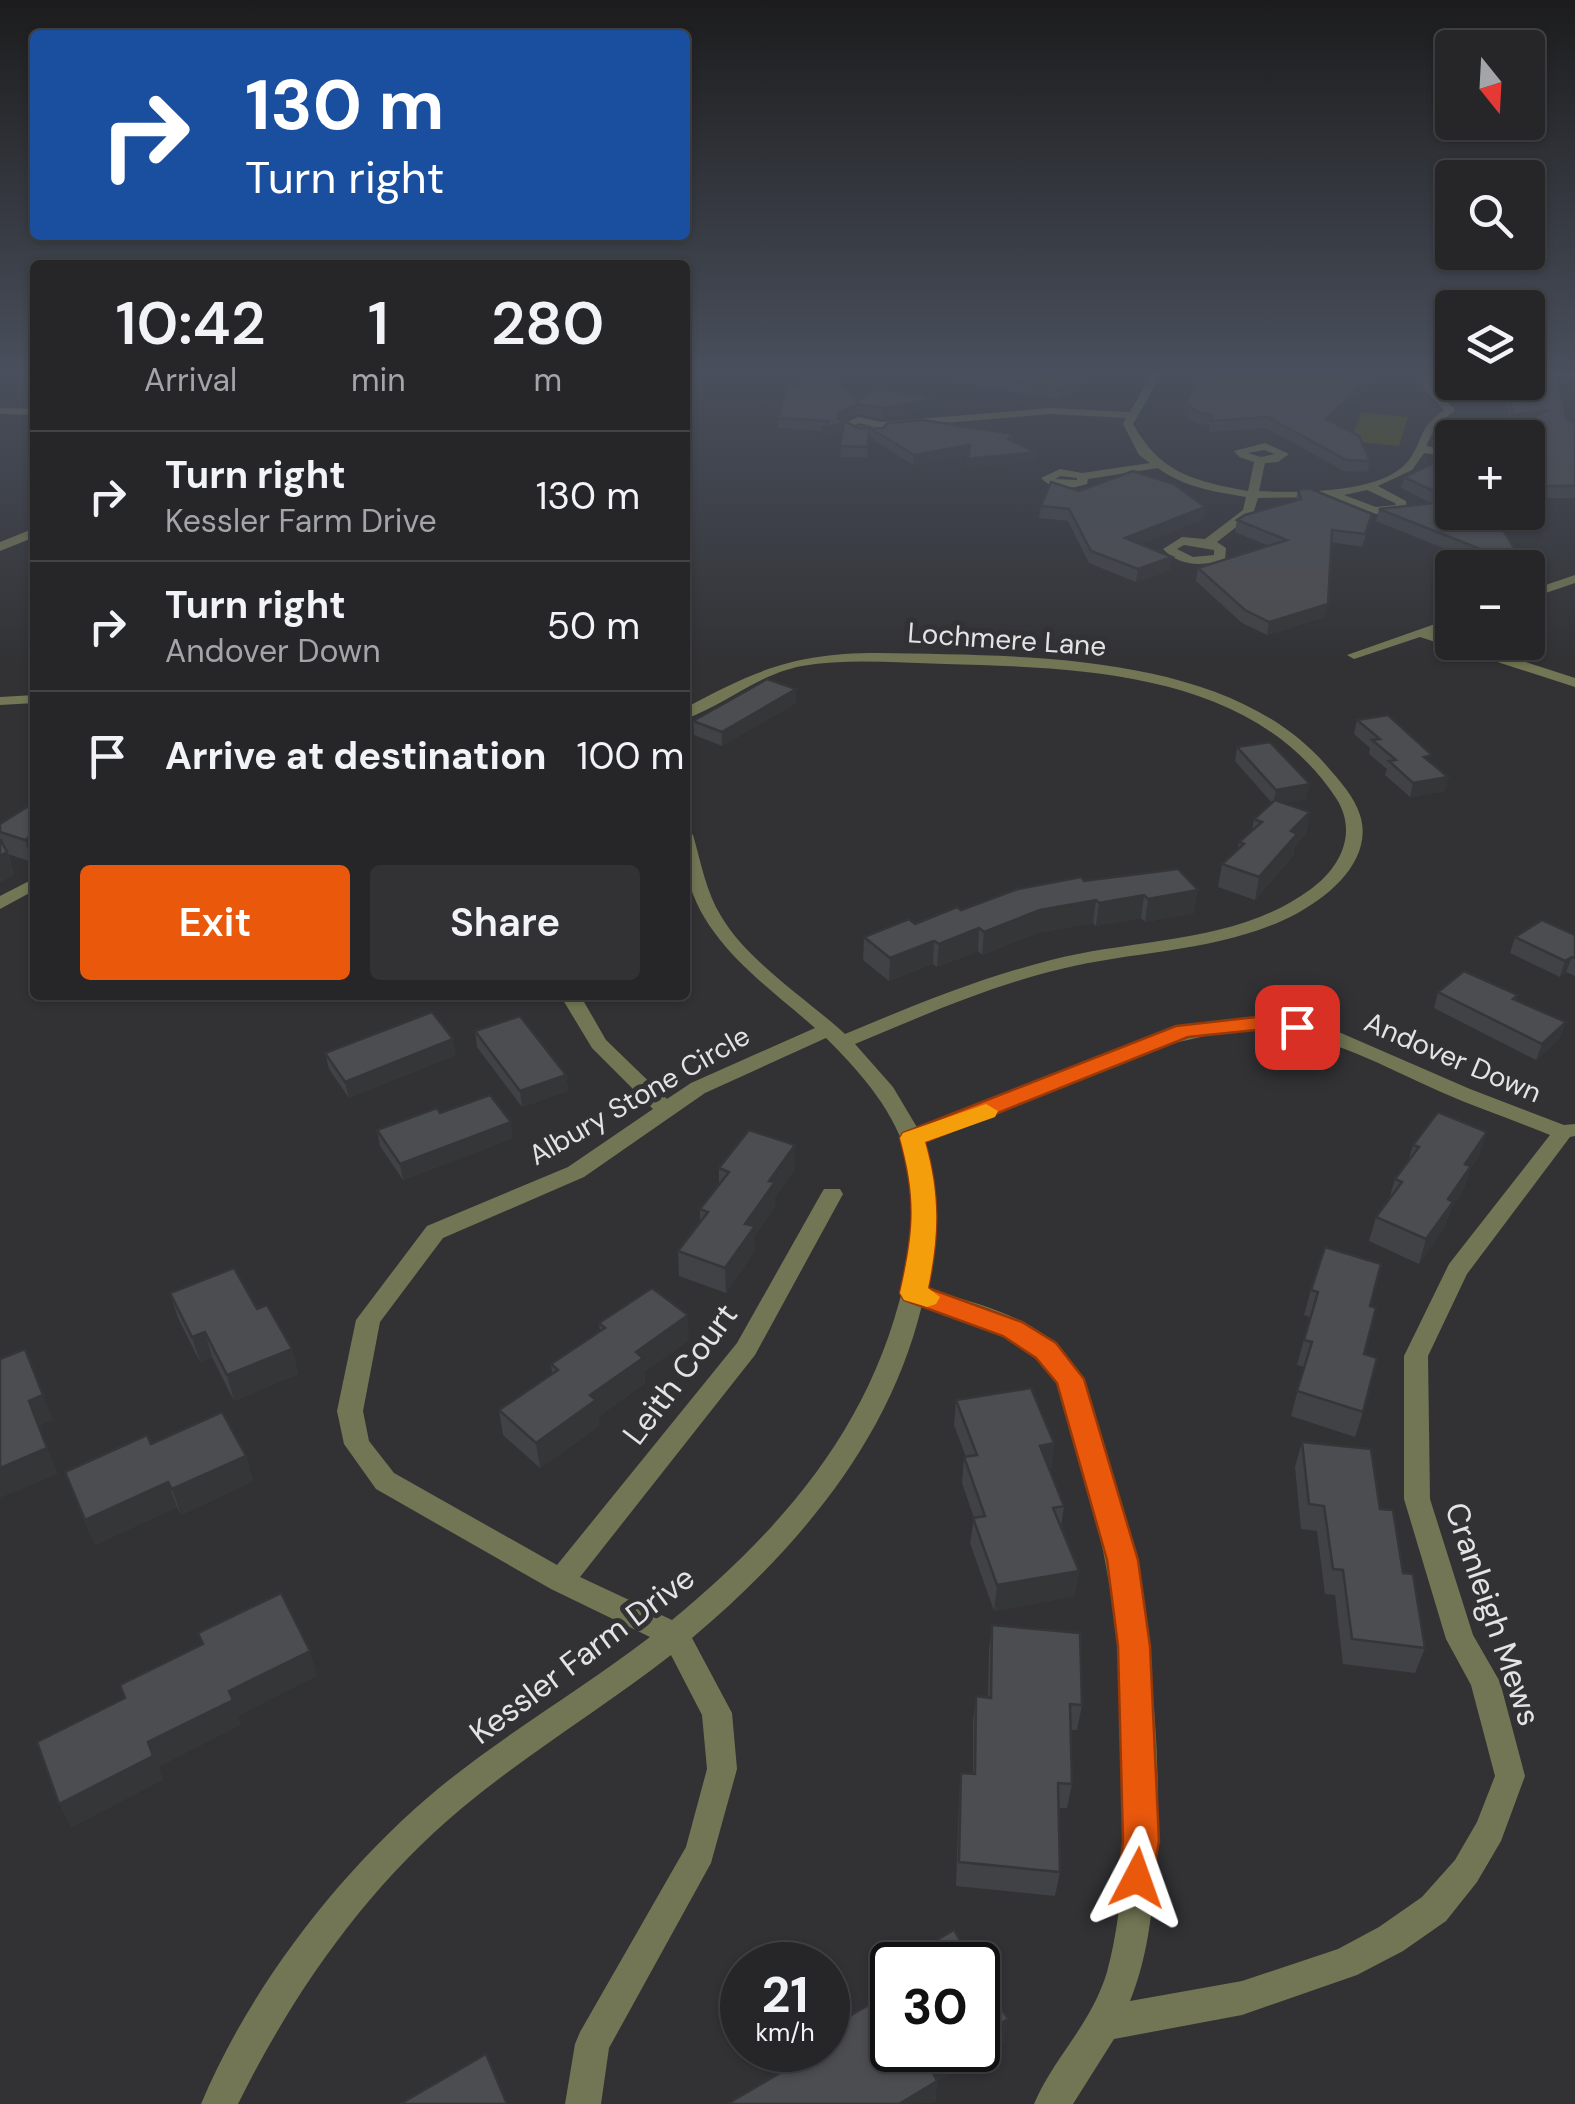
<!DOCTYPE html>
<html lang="en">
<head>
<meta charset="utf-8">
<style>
	body { margin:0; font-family:"DM Sans",sans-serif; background:#323234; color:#f1f3f6; height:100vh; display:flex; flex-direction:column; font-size:38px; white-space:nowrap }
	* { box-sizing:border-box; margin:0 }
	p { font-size:32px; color:#a4a5a8 }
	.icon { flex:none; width:55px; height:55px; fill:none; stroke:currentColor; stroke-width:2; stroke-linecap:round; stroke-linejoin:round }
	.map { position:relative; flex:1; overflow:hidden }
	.side { position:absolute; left:30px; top:260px; width:660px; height:740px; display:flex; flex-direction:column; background:#262628; border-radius:10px; box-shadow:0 2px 8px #0004,0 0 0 2px #424345 }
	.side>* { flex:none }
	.top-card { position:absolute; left:30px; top:30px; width:660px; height:210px; border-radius:10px; box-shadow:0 2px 8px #0004,0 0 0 2px #424345; background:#1a4fa0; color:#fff; overflow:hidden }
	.needle { width:65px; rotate:162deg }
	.buttons { position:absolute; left:1435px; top:30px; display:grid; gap:20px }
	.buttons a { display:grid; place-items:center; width:110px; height:110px; border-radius:10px; background:#262628; box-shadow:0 2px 8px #0004,0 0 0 2px #424345; font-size:50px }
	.speed { position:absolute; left:720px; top:1942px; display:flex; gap:20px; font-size:50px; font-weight:700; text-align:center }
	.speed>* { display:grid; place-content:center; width:130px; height:130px; border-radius:50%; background:#262628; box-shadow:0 2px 8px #0004,0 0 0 2px #424345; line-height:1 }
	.speed small { font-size:25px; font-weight:400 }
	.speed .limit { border:5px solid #111; border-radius:15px; background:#fff; color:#111 }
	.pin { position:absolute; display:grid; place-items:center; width:85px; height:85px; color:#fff; margin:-42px; border-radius:20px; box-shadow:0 5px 15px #0006 }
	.me { position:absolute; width:110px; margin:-55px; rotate:4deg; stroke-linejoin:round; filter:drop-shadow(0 0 8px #0008) }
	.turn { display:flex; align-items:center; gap:35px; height:210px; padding:0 50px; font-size:45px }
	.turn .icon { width:130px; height:130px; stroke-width:2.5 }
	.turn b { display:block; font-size:70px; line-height:85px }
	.eta { display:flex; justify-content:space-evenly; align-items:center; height:170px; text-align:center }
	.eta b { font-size:60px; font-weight:600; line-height:70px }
	.button { display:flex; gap:20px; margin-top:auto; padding:20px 50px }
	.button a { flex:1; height:115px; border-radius:10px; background:#ea580c; color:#fff; font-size:40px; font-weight:600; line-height:115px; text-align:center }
	.button a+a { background:#323234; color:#f1f3f6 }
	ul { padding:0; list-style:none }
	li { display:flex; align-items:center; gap:30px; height:130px; padding:0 50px; border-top:2px solid #424345 }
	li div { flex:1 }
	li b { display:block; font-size:38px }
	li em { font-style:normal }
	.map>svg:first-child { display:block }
</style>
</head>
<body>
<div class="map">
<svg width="1575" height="2104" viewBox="0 0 1575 2104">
	<rect width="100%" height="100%" fill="#323235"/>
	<path fill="#535611" d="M1361,412L1408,417L1399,446L1351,441Z"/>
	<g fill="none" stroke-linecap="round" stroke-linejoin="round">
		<g fill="#737654" fill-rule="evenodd">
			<path d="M1155,368H1165L1133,424C1161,474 1194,481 1248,491L1254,462L1239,457L1234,451L1265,443L1289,454L1278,462L1265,463L1259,491C1297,493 1384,494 1409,460C1426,436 1415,432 1444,410L1423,388L1425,368H1435L1433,387L1455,410L1436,426L1426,446L1452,451V457L1424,453L1412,470L1378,486L1406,501L1407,510L1376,514L1330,497L1258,498L1253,514L1217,542L1226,548L1225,560C1202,566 1180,567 1163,549L1182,537L1205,539L1243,510L1246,497C1216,492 1183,487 1158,468L1088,479L1087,484C1071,489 1054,492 1041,478L1060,469L1082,473L1150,463L1139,455L1123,424L1126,418L1050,414L885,428L882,433L860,435L839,426L858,417L882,422L1050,408L1130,412ZM859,423L875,427L854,426ZM1264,450L1275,454L1261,457L1248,453ZM1061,476L1077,478V480L1055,479ZM1367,490L1395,503L1396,505L1376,507L1344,495ZM1184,545L1214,550V555L1193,557L1177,549Z"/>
			<path d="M0,408L35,409V415L0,414Z"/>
			<path d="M35,528V537L0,551V542Z"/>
			<path d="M1575,575V583L1528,599V591Z"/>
			<path d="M1452,618V626L1433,633L1452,639V642H1464L1575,678V687L1420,637L1354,659L1347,655Z"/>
			<path d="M878,653C1019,656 1226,650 1326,765C1339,780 1354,796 1360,815C1374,859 1330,896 1296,914C1224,952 1138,950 1061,969C990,986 922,1016 855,1044L893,1087L918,1129L1156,1035L1227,1020L1260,1018L1294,1021L1341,1033L1470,1089L1564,1125L1575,1124V1136L1570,1137L1467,1274L1428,1356L1430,1499L1473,1635L1500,1682L1525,1776L1501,1841L1477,1882L1446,1921L1403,1951L1357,1975L1242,2015L1114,2039L1073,2104H1034C1054,2057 1091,2025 1107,1972C1117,1936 1121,1896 1124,1859C1134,1725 1117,1591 1082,1461C1073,1431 1069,1394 1049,1369C1019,1331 966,1318 922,1305C889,1442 797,1549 692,1638L732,1713L737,1769L711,1863L609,2048L601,2104H565L575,2044L580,2032L686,1847L707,1769L702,1715L671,1655C603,1708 528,1753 462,1808C366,1888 293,1993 238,2104H201C250,1987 341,1869 439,1788C506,1733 581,1690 650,1637L551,1589L376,1489L344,1444L337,1411L356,1320L427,1226L568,1167L653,1109L592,1048L560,995H580L606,1040L667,1099L691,1083L815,1028C765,984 698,939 686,869C683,856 685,842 685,830L693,835C701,862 706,892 721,916C747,961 807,999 845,1034C912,1006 980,978 1051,960C1136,938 1237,944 1311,889C1341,867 1358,832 1336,798C1252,671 1082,668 945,664C898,663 849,658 802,666C758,674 726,705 685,719V708C756,670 795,653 878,653ZM1260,1030C1333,1036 1376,1063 1441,1092C1477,1108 1514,1120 1550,1135L1449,1264L1404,1356V1499L1446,1639L1471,1685L1495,1776L1477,1822L1455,1860L1422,1897L1379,1927L1338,1949L1242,1981L1130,2001C1148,1957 1153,1908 1156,1860C1164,1725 1145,1592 1108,1463C1097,1425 1090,1381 1062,1351C1029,1314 972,1303 926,1288C937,1239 942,1190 924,1142L1170,1044L1227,1031ZM826,1038C862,1074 896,1112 909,1163C920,1202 913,1244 904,1283C870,1428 784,1527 672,1620L580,1577L755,1355L843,1194L840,1189H824L821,1194L737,1343L557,1565L394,1473L369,1441L363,1411L380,1322L443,1238L584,1177L705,1093Z"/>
			<path d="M35,695V703L0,705V697Z"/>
			<path d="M35,878V890L0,909V896Z"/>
		</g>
		<g fill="#ccd27b" fill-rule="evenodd">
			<path d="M1428,368H1452V374L1430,371Z"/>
			<path d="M1528,368H1575V377L1528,373Z"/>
		</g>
	</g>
	<g fill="#414245">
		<path d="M943,368H1102L1061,400L958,382Z"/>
		<path d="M1372,374L1370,384L1332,421L1370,461L1367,472L1344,471L1266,428L1209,432L1210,425L1196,423L1184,413L1186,402Z"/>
		<path d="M1504,382H1528L1567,421L1575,423V498H1528V459L1530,462L1537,460L1528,454L1515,425L1510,426Z"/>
		<path d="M938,398V408L882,418L856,414L841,421L859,428H870L867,457H840L842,433L821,439V431L778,428V418L858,401Z"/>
		<path d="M871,429L1013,434V441L1036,452L1035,461L967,468L968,455L913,465L871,438Z"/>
		<path d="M1452,454L1526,567L1525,568H1493L1376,521L1379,509L1431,503L1401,488L1404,477Z"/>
		<path d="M1298,489L1372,514L1369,526L1362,547L1331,542L1325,617L1267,635L1242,623L1196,581L1198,568L1269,546L1235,532L1237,520L1296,501Z"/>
		<path d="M1041,506L1205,507L1204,519L1139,544L1170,570L1136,582L1089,563L1068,521L1039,518Z"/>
		<path d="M796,703L722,746L694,735L693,721Z"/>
		<path d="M1357,720L1430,762L1448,777L1445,791L1410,797L1385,775L1387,769L1369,754L1370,748L1354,734Z"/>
		<path d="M1237,747L1307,799L1283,803L1310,812L1306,834L1295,845L1293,856L1255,900L1218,887L1222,864L1238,850L1239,842L1252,830L1254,819L1272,803L1235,761Z"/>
		<path d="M35,802V860L32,862L8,854L14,874L0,882V824Z"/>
		<path d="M1178,869L1194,913L1145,922L1141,918L1096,926L1093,923L1037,933L982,955L978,951L937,967L933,964L889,981L863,960L864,937L961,910L1084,881Z"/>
		<path d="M1575,935V976L1566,972L1560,977L1510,953L1515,937Z"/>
		<path d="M1438,992L1518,995L1516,1000L1560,1038L1536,1060L1434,1008Z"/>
		<path d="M475,1031L566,1075L568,1091L522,1107L477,1047Z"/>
		<path d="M325,1053L456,1055L349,1098L329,1069Z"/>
		<path d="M440,1113L513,1138L403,1180L380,1146L377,1130Z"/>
		<path d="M795,1145V1169L775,1197V1207L755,1235V1251L726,1293L679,1276L678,1251L700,1221V1209L719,1184V1168Z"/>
		<path d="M1413,1145L1479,1156L1470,1169L1463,1191L1451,1208L1445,1226L1419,1264L1369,1241L1376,1217L1389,1199L1395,1179L1408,1162Z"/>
		<path d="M1311,1290L1370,1306L1364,1354L1363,1412L1355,1437L1291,1416L1304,1367L1297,1365L1310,1317L1304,1315Z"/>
		<path d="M170,1293L257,1309L292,1349L298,1374L234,1401L212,1357L200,1362L178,1318Z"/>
		<path d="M599,1323L689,1340L644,1372L645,1383L598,1417L599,1426L540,1468L503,1435L499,1410L552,1374L551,1364L600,1331Z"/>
		<path d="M956,1400L1054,1443L1051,1468H1049L1064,1506L1061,1527L1079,1571L1074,1596L994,1611L970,1543L974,1518L962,1483L964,1457H966L954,1425Z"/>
		<path d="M1302,1442L1380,1509L1403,1573L1425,1648L1415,1673L1343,1664L1335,1595L1325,1594L1317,1531L1301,1529L1295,1467Z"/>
		<path d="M151,1444L246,1456L253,1481L181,1515L177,1507L95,1545L65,1472Z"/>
		<path d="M992,1625L1082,1705L1077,1730H1071L1072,1784L1067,1808H1058L1060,1872L1055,1896L956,1886L959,1798L961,1773L973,1774V1721L976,1696L988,1698L989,1650Z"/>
		<path d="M869,1978L1004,2042L937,2081L935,2103L797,2063V2050H828L869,2005L868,2002Z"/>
	</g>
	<g fill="#353638">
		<path d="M1089,368H1102L1061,400L1062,389Z"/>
		<path d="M1372,374L1370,384L1324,429L1326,419Z"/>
		<path d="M938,398V408L882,418L883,408Z"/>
		<path d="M857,404L856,414L837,423L838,413Z"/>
		<path d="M1548,410L1545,421L1510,426L1513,415Z"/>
		<path d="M844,423V433L821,439V428Z"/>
		<path d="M970,445L969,455L913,465L914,455Z"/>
		<path d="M1036,452L1035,461L967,468L968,459Z"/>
		<path d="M1205,507L1204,519L1123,550L1125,538Z"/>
		<path d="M1172,557L1170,570L1136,582L1138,569Z"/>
		<path d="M1328,604L1325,617L1267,635L1269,622Z"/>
		<path d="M796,689V703L722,746V732Z"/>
		<path d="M1448,777L1445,791L1410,797L1413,783Z"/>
		<path d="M1310,784L1307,799L1273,805L1276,790Z"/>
		<path d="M1310,812L1306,834L1295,845L1293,856L1255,900L1259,877L1291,831Z"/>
		<path d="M35,833V860L32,862L25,840Z"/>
		<path d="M7,852L14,874L0,882V856Z"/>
		<path d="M1198,890L1194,913L1145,922L1148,899Z"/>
		<path d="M1144,895L1141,918L1096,926L1099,903Z"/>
		<path d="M1096,900L1093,923L1037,933L982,955L984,932L1040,910Z"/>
		<path d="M979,928L978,951L937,967L939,944Z"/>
		<path d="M934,941L933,964L889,981L890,958Z"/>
		<path d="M1572,957L1566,972L1560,977L1565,961Z"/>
		<path d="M1566,1022L1560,1038L1536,1060L1542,1044Z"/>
		<path d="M453,1039L456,1055L349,1098L345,1082Z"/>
		<path d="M566,1075L568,1091L522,1107L520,1091Z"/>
		<path d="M511,1122L513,1138L403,1180L400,1164Z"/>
		<path d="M1487,1132L1479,1156L1470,1169L1463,1191L1451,1208L1445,1226L1419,1264L1426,1239L1465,1164Z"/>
		<path d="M795,1145V1169L775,1197V1207L755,1235V1251L726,1293L725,1268L745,1224L769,1181Z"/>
		<path d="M688,1315L689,1340L644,1372L645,1383L598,1417L599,1426L540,1468L536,1443L636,1352Z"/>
		<path d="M205,1332L212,1357L200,1362L192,1337Z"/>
		<path d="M292,1349L298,1374L234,1401L227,1375Z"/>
		<path d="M43,1395L53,1420L39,1426L58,1474L0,1498V1468L29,1401Z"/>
		<path d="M1054,1443L1051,1468L1037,1471L1040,1446Z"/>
		<path d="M246,1456L253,1481L181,1515L172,1489Z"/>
		<path d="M168,1482L177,1507L95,1545L85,1520Z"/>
		<path d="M1079,1571L1074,1596L994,1611L997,1585Z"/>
		<path d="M310,1651L317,1676L238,1716L241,1725L159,1767L163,1780L71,1828L59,1804L148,1742L229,1691Z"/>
		<path d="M1008,2019L1004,2042L937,2081L935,2103L899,2104L929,2065L955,2050H978V2037Z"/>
	</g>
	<g fill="#4c4d50" stroke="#353638" stroke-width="2.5">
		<path d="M955,368H1089L1062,389L958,371Z"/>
		<path d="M1205,368H1316L1372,374L1326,419L1359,436L1370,461L1346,460L1268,417L1211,421V415L1198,413L1186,402Z"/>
		<path d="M1528,375L1557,377L1567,421L1575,423V486H1528V459L1530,462L1539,459L1541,449L1530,442L1528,457V438H1488L1548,410L1513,415L1508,382H1528Z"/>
		<path d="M837,380L858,401L873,389L938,398L883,408L857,404L838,413V419L859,428H870L867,447L840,446L844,423L821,428L830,421L778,418L787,385Z"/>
		<path d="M923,420L1013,434L1008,439L1036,452L968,459L970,445L914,455L871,429L883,428L888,423Z"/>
		<path d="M1452,454V500L1404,477Z"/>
		<path d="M1133,471L1174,484L1205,507L1125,538L1172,557L1138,569L1091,551L1069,509L1041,506L1051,482L1079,491Z"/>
		<path d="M1298,489H1311L1372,514L1365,534L1332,530L1328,604L1269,622L1245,610L1198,568L1287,540L1237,520L1245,515L1301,499Z"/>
		<path d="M1452,501V512H1492L1526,567L1379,509Z"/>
		<path d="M767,679L796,689L722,732L693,721Z"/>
		<path d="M1388,715L1432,755L1424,757L1448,777L1413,783L1389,761L1396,760L1372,740L1380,739L1357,720Z"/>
		<path d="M1270,742L1310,784L1276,790L1237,747Z"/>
		<path d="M1275,800L1310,812L1291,831L1297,834L1259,877L1222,864L1244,844L1239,842L1262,822L1254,819Z"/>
		<path d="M35,802V833L25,840L0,832V824Z"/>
		<path d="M0,839L7,852L0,856Z"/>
		<path d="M1178,869L1198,890L1148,899L1144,895L1099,903L1096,900L1040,910L984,932L979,928L939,944L934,941L890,958L864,937L909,919L915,924L957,907L961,910L1018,889L1081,877L1084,881Z"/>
		<path d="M1542,920L1575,935V958L1572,957L1565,961L1515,937Z"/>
		<path d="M1464,971L1518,995L1513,999L1566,1022L1542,1044L1438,992Z"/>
		<path d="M432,1012L453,1039L345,1082L325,1053Z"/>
		<path d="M520,1016L566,1075L520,1091L475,1031Z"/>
		<path d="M490,1095L511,1122L400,1164L377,1130L437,1108L440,1113Z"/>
		<path d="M1438,1112L1487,1132L1465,1164L1471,1166L1448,1199L1453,1202L1426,1239L1376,1217L1402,1182L1395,1179L1419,1147L1413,1145Z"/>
		<path d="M749,1130L795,1145L769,1181L775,1182L745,1224L755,1226L725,1268L678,1251L708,1212L700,1209L729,1172L719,1168Z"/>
		<path d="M1325,1247L1381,1264L1370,1306L1376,1308L1364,1354L1377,1358L1363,1412L1297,1391L1312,1342L1304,1340L1318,1292L1311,1290Z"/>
		<path d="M234,1268L257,1309L267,1305L292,1349L227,1375L205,1332L192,1337L170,1293Z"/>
		<path d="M652,1288L688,1315L636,1352L643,1358L590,1395L596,1400L536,1443L499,1410L558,1370L551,1364L605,1328L599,1323Z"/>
		<path d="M25,1349L43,1395L29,1401L47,1448L0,1468V1359Z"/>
		<path d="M1031,1388L1054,1443L1040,1446L1064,1506L1053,1508L1079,1571L997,1585L973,1518L985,1516L964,1457L977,1455L956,1400Z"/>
		<path d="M222,1412L246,1456L172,1489L168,1482L85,1520L65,1472L147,1435L151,1444Z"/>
		<path d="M1302,1442L1371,1449L1380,1509L1393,1510L1403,1573L1413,1574L1425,1648L1352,1639L1343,1570L1333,1569L1324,1506L1309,1504Z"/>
		<path d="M281,1593L310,1651L229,1691L233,1700L148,1742L153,1756L59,1804L37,1742L125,1698L120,1685L203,1644L198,1633Z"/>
		<path d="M992,1625L1080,1633L1082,1705L1070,1704L1072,1784L1058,1783L1060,1872L959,1862L961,1773L975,1774L976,1696L991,1698Z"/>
		<path d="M954,1930L975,1965H893Z"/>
		<path d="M892,1965V2050H955L929,2065L937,2081L899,2104H727L804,2059L799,2050H828V2029L880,1998L869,1978Z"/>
		<path d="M978,1969L1008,2019L978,2037Z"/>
		<path d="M486,2054L507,2104H400Z"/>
	</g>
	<linearGradient id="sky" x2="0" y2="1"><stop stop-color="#1c1c1d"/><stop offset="0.56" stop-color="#494f5c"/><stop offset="1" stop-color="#494f5c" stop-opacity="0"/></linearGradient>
	<rect width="1575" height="663" fill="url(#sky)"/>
	<path fill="#ea580c" stroke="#983908" stroke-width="2.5" d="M1256,1017L1297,1020L1308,1027L1297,1033L1256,1030L1188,1037L925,1142C940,1194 939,1236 928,1288L1022,1322L1056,1343L1084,1379L1138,1560L1150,1646L1159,1841L1150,1891L1137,1896L1124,1891L1119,1878L1123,1841L1118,1646L1107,1560L1057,1383L1036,1358L1003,1336L904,1300L900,1293C914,1231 917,1200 900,1138L903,1133L1176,1026Z"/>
	<path fill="#f59e0b" d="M986,1104L998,1111L995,1117L925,1142C940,1194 939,1236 928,1288L940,1297L936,1304L927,1307L904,1300L900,1293C914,1231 917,1200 900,1138L903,1133Z"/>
	<g text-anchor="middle" stroke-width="10" stroke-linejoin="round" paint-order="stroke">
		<g font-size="28" fill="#e3e3e6" stroke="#323235">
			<text transform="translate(1007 639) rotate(4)" y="10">Lochmere Lane</text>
			<text transform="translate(1453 1057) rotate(23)" y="10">Andover Down</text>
			<text transform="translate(639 1095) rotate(-30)" y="10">Albury Stone Circle</text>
		</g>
		<g font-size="32" fill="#e3e3e6" stroke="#323235">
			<text transform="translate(680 1374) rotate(-53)" y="11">Leith Court</text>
			<text transform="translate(1493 1614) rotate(71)" y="11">Cranleigh Mews</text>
			<text transform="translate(582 1655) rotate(-37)" y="11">Kessler Farm Drive</text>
		</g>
	</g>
</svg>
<div class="buttons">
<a><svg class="needle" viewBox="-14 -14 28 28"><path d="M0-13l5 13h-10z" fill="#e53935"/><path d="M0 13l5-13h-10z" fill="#a4a5a8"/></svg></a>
<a><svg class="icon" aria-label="search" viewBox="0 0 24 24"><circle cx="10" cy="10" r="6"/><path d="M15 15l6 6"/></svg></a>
<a><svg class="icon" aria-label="layers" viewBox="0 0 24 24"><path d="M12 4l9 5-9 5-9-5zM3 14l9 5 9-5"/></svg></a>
<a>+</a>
<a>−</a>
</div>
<div class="speed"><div>21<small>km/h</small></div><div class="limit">30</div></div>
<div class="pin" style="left:1297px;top:1027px;background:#d93025"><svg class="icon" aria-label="arrive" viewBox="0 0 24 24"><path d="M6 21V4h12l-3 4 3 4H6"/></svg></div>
<svg class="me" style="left:1137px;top:1878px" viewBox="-20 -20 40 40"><path d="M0-17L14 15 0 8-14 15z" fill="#ea580c" stroke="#fff" stroke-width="4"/></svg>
<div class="top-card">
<div class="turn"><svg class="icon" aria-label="right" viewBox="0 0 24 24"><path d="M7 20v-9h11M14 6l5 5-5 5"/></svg><div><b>130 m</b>Turn right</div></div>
</div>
<section class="side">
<div class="eta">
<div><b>10:42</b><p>Arrival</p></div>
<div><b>1</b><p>min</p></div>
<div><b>280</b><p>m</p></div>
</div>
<ul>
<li><svg class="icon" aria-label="right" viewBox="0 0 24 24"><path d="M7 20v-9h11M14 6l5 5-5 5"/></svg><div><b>Turn right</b><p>Kessler Farm Drive</p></div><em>130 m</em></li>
<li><svg class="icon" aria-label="right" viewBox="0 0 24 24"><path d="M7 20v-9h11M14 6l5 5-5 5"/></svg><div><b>Turn right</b><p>Andover Down</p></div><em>50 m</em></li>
<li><svg class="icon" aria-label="arrive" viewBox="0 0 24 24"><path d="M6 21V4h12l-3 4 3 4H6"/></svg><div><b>Arrive at destination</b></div><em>100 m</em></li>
</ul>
<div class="button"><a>Exit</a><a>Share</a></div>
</section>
</div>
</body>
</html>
